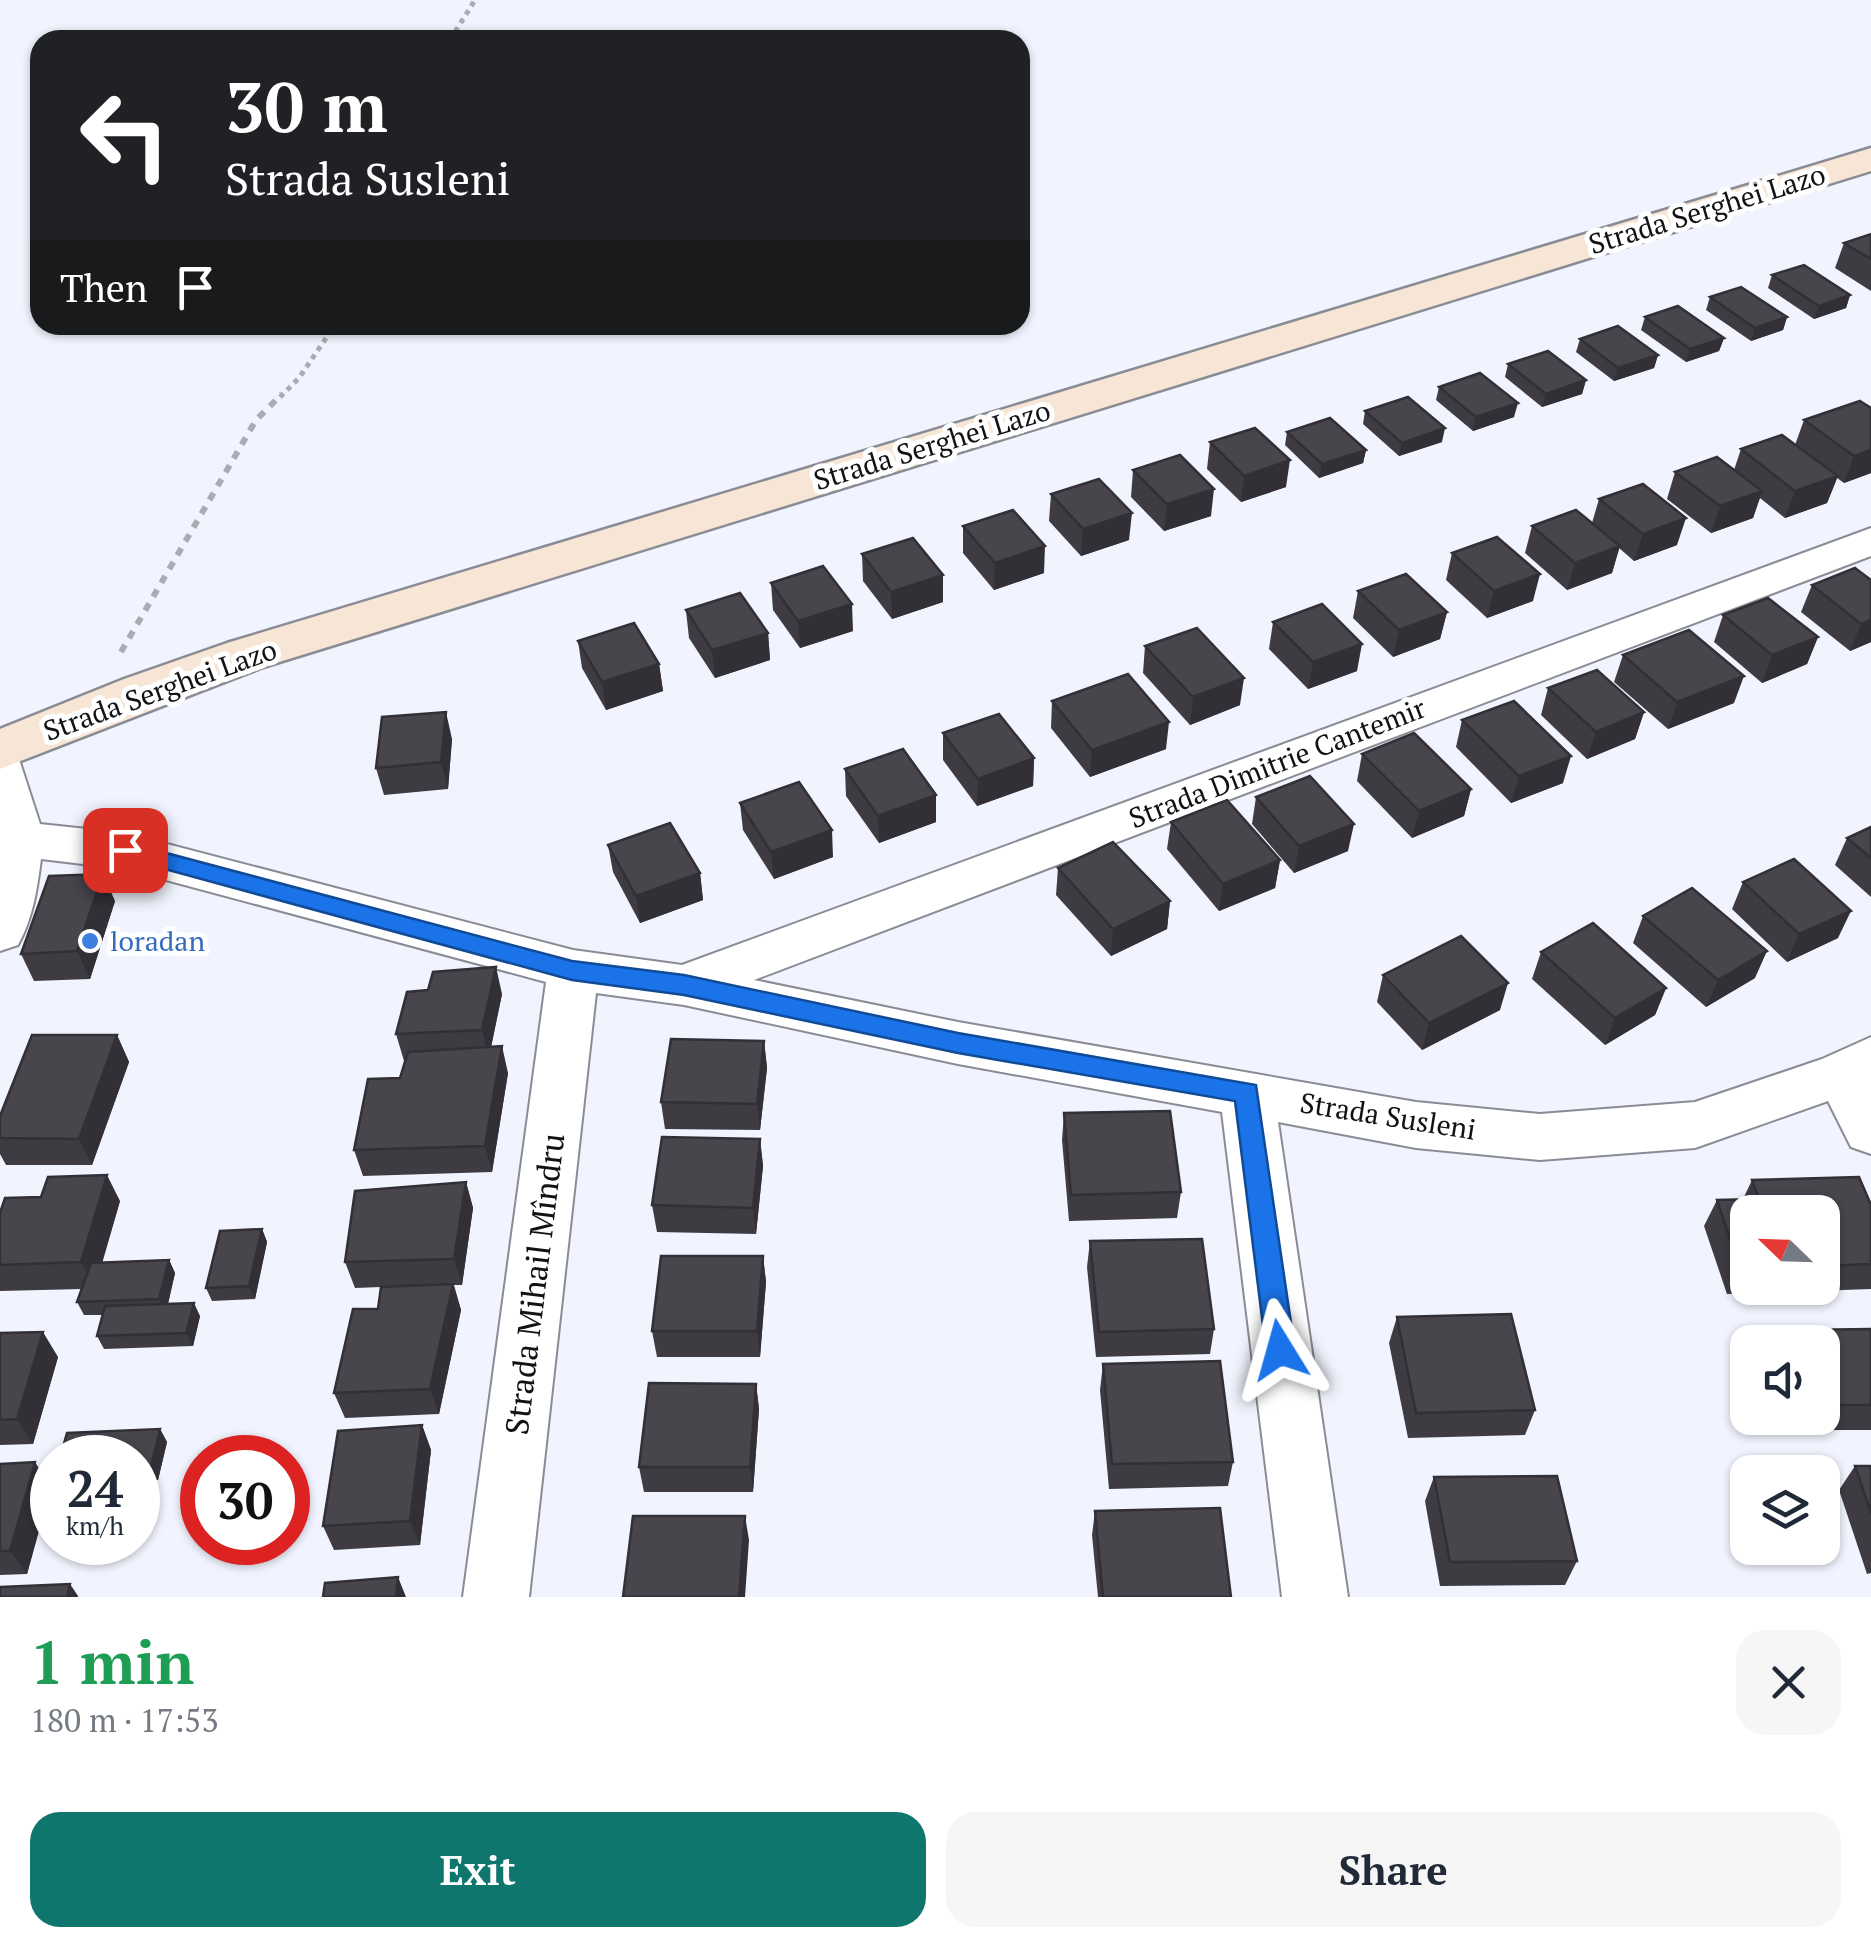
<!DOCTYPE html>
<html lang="en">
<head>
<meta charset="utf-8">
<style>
	body { margin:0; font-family:"PT Serif",serif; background:#f6f6f7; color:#1f2937; height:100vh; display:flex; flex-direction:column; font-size:38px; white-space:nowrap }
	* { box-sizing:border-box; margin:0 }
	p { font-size:32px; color:#747a83 }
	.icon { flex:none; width:55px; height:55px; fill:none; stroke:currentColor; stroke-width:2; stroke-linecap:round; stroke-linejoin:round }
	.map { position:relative; height:1597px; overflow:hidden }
	.drawer { display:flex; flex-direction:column; background:#fff; flex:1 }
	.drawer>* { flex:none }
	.hud { position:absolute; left:30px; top:30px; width:1000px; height:305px; border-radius:30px; box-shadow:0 2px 8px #0004; background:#202124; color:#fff; overflow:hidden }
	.needle { width:65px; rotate:293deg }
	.fabs { position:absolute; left:1730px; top:1195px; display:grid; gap:20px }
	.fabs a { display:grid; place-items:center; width:110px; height:110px; border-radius:20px; background:#fff; box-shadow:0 2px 8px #0004; font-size:50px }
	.speed { position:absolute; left:30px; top:1435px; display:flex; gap:20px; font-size:50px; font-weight:700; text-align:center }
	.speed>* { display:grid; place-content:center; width:130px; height:130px; border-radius:50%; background:#fff; box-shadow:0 2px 8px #0004; line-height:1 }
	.speed small { font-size:25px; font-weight:400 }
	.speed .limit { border:15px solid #d22; background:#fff; color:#111 }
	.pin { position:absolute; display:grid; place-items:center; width:85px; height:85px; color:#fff; margin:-42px; border-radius:20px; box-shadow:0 5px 15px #0006 }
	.me { position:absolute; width:110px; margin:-55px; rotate:352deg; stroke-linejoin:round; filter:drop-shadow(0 0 8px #0008) }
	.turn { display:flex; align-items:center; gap:35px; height:210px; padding:0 30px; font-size:45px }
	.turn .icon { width:130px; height:130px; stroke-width:2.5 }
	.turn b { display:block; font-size:70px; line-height:85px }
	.then { display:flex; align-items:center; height:95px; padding:0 30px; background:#0003; gap:20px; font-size:38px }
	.round { display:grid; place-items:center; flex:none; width:105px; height:105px; border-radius:30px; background:#f6f6f7 }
	.summary { display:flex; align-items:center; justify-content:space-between; height:170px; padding:0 30px }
	h1 { font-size:60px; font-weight:600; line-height:75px; color:#1e9e55 }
	.action { display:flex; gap:20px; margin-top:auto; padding:20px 30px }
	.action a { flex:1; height:115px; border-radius:30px; background:#0f766e; color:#fff; font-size:40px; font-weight:600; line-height:115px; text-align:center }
	.action a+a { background:#f6f6f7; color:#1f2937 }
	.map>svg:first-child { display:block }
</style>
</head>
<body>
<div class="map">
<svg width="1871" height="1597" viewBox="0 0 1871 1597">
	<rect width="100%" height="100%" fill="#f1f4fe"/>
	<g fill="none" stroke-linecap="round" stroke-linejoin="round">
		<defs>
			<path id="minor" d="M1871,528V556L754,980L958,1022L1416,1102L1540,1114L1695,1102L1822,1059L1871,1037V1154L1851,1147L1828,1101L1695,1148L1540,1160L1416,1148L1278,1122L1348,1597H1282L1222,1112L958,1064L684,1005L596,993L529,1597H463L546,982L125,869L41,859C37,890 33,918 18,945L0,951V748L17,753L40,824L125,833L573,950L682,965Z"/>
			<path id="secondary" d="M1871,148V171L263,667L0,769V729L124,679L227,643Z"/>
		</defs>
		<use href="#minor" stroke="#898c95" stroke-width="4"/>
		<use href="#secondary" stroke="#898c95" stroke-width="5"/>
		<g stroke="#aaacb4" stroke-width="5" stroke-dasharray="5 5" stroke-linecap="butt">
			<path d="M450,40L475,0"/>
			<path d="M280,397L299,378L335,325"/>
		</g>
		<path stroke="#aaacb4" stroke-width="6" stroke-dasharray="8 8" stroke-linecap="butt" d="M121,652L256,420L282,394"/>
		<use href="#minor" fill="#fff" fill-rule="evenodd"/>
		<use href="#secondary" fill="#f7e6d5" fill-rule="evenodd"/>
	</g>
	<g fill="#3e3b42" fill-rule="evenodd">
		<path d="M1871,234V291L1835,268L1844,243Z"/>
		<path d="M1772,275L1850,295L1846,308L1814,319L1768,288Z"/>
		<path d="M1710,297L1787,317L1783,330L1751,341L1706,310Z"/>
		<path d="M1645,317L1724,338L1719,351L1686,362L1641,330Z"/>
		<path d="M1580,339L1658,355L1654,368L1614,381L1576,352Z"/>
		<path d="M1508,364L1586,380L1582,394L1542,407L1505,377Z"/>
		<path d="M1439,387L1514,417L1473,431L1436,400Z"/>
		<path d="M1860,401L1871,473L1844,483L1837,478L1827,503L1785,518L1760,498L1753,518L1711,533L1667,499L1675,472L1734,470L1741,449L1795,445L1804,420Z"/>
		<path d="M1365,411L1442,442L1399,456L1363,424Z"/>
		<path d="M1287,432L1366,450L1363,463L1319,478L1285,445Z"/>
		<path d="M1210,442L1286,487L1241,502L1207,469Z"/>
		<path d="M1133,470L1211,516L1164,531L1131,497Z"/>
		<path d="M1051,494L1129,540L1081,556L1049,521Z"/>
		<path d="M1599,499L1677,545L1634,561L1619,548L1612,573L1567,590L1525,553L1532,526L1592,523Z"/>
		<path d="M963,526L1044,573L994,590L963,553Z"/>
		<path d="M1452,553L1533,601L1487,618L1446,580Z"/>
		<path d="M862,554L943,602L892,619L863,581Z"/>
		<path d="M1871,580V642L1850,651L1801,612L1812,585Z"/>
		<path d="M771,583L853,631L800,648L773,610Z"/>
		<path d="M1358,591L1447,612L1440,639L1393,657L1353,618Z"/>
		<path d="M686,611L768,633L770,660L715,678L689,638Z"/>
		<path d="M1723,615L1818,637L1807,664L1762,683L1714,642Z"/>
		<path d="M1273,622L1357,671L1308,689L1269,649Z"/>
		<path d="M578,641L659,664L663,691L606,710L582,668Z"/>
		<path d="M1145,646L1240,705L1190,725L1143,673Z"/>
		<path d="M1623,655L1734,703L1668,729L1614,682Z"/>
		<path d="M1548,688L1644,712L1635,739L1587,759L1541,715Z"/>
		<path d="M1052,701L1166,749L1090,777L1051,728Z"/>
		<path d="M1462,720L1563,783L1511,803L1456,747Z"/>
		<path d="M943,733L1034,758L1033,786L977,806L943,760Z"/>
		<path d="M452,739L448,789L384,795L376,768Z"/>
		<path d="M1362,754L1471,789L1464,816L1412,838L1357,781Z"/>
		<path d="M845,769L936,822L879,843L846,796Z"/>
		<path d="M1256,797L1348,851L1294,873L1252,824Z"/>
		<path d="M740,803L833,857L774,879L743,830Z"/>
		<path d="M1171,822L1280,860L1275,888L1219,911L1167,849Z"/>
		<path d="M1871,827V897L1835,865L1847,838Z"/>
		<path d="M608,845L700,873L703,900L640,923L613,872Z"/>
		<path d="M1058,868L1170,901L1167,929L1111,956L1056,895Z"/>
		<path d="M1743,882L1838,938L1787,962L1732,909Z"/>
		<path d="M115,901L90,979L34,981L21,954Z"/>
		<path d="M1643,916L1755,978L1706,1007L1633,943Z"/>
		<path d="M1541,952L1666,988L1655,1015L1605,1045L1532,979Z"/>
		<path d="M1383,975L1500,1010L1422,1050L1377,1002Z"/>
		<path d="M502,994L491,1047L508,1073L492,1172L363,1176L354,1150L400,1078L405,1061H404L396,1034Z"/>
		<path d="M117,1035L129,1062L92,1165H6L0,1154V1116Z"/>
		<path d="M764,1041L767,1068L760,1130L665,1129L661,1102Z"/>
		<path d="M1064,1113L1181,1192L1177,1218L1069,1221L1062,1140Z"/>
		<path d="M760,1139L763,1166L756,1234L657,1232L652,1205Z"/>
		<path d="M1752,1180L1871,1205V1289L1727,1294L1704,1226L1717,1200L1743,1199ZM1748,1212H1822V1288H1748Z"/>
		<path d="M466,1182L473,1208L462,1285H454L461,1310L439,1414L345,1418L334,1393L378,1309L381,1287L355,1288L345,1262Z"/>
		<path d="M120,1201L102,1262L169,1260L175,1273L168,1304L200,1316L193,1346L104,1349L97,1336L103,1315H84L77,1302L82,1289L0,1291V1213Z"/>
		<path d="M262,1229L267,1242L255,1299L212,1301L206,1288Z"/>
		<path d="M1090,1241L1214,1329L1210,1354L1096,1357L1087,1267Z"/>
		<path d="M763,1256L766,1282L760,1357H657L652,1331Z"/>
		<path d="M1397,1317L1535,1410L1525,1435L1408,1438L1389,1343Z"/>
		<path d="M1871,1329V1430H1809L1804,1418H1822V1342H1791L1798,1330Z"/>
		<path d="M0,1333L58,1357L33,1444L0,1445Z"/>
		<path d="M1103,1364L1233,1462L1228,1486L1109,1489L1100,1390Z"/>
		<path d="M756,1384L759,1409L753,1492H644L639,1467Z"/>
		<path d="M422,1425L431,1450L420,1545L334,1550L323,1526Z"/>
		<path d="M160,1429L167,1442L158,1480L138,1481V1458Z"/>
		<path d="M0,1464L51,1487L27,1574L0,1575Z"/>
		<path d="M1855,1466H1871V1573L1867,1574L1839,1490Z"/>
		<path d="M1434,1477L1577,1561L1565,1585L1440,1586L1425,1501Z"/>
		<path d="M1095,1511L1231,1597H1098L1092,1535Z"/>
	</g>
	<g fill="#323036">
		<path d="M1850,295L1846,308L1814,319L1819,306Z"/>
		<path d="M1787,317L1783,330L1751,341L1755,328Z"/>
		<path d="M1724,338L1719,351L1686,362L1690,349Z"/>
		<path d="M1658,355L1654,368L1614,381L1618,368Z"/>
		<path d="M1586,380L1582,394L1542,407L1546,394Z"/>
		<path d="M1518,403L1514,417L1473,431L1476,417Z"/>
		<path d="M1445,428L1442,442L1399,456L1402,443Z"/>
		<path d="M1366,450L1363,463L1319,478L1322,464Z"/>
		<path d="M1871,450V473L1844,483L1854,456Z"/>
		<path d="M1290,460L1286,487L1241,502L1244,476Z"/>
		<path d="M1838,476L1827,503L1785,518L1795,491Z"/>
		<path d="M1214,489L1211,516L1164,531L1167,504Z"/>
		<path d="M1762,491L1753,518L1711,533L1720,506Z"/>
		<path d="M1132,513L1129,540L1081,556L1083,529Z"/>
		<path d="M1686,518L1677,545L1634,561L1643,534Z"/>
		<path d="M1045,546L1044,573L994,590L995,563Z"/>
		<path d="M1620,546L1612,573L1567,590L1575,563Z"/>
		<path d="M1540,574L1533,601L1487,618L1494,591Z"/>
		<path d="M943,575V602L892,619L891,592Z"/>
		<path d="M852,604L853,631L800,648L798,621Z"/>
		<path d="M1447,612L1440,639L1393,657L1399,630Z"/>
		<path d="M1871,620V642L1850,651L1861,624Z"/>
		<path d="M768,633L770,660L715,678L712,650Z"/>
		<path d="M1818,637L1807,664L1762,683L1772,655Z"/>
		<path d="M1362,644L1357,671L1308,689L1313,662Z"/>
		<path d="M659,664L663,691L606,710L602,682Z"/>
		<path d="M1744,676L1734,703L1668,729L1677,702Z"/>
		<path d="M1244,678L1240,705L1190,725L1193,697Z"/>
		<path d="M446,712L452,739L448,789L441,762Z"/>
		<path d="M1644,712L1635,739L1587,759L1596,732Z"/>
		<path d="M1169,722L1166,749L1090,777L1092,750Z"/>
		<path d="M1571,756L1563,783L1511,803L1519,776Z"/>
		<path d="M1034,758L1033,786L977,806L978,779Z"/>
		<path d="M1471,789L1464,816L1412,838L1419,811Z"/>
		<path d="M936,795V822L879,843L878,816Z"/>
		<path d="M1354,824L1348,851L1294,873L1299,846Z"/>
		<path d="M832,830L833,857L774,879L771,852Z"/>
		<path d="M1280,860L1275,888L1219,911L1223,884Z"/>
		<path d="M700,873L703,900L640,923L636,896Z"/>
		<path d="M103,874L115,901L90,979L77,951Z"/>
		<path d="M1170,901L1167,929L1111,956L1113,929Z"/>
		<path d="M1851,911L1838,938L1787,962L1799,934Z"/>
		<path d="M1767,951L1755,978L1706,1007L1718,980Z"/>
		<path d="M496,967L502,994L489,1057L482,1030Z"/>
		<path d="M1508,983L1500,1010L1422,1050L1429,1023Z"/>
		<path d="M1666,988L1655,1015L1605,1045L1615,1018Z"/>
		<path d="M117,1035L129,1062L92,1165L79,1139Z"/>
		<path d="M764,1041L767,1068L760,1130L757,1104Z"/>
		<path d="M502,1046L508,1073L492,1172L485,1146Z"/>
		<path d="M760,1139L763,1166L756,1234L753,1208Z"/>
		<path d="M107,1175L120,1201L95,1288L81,1262Z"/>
		<path d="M466,1182L473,1208L462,1285L454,1259Z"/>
		<path d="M262,1229L267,1242L255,1299L249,1286Z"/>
		<path d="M763,1256L766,1282L760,1357L757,1331Z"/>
		<path d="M169,1260L175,1273L166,1312L159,1299Z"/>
		<path d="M453,1284L461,1310L439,1414L430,1389Z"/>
		<path d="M194,1303L200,1316L193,1346L186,1333Z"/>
		<path d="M43,1332L58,1357L33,1444L17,1419Z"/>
		<path d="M756,1384L759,1409L753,1492L750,1467Z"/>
		<path d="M422,1425L431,1450L420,1545L410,1521Z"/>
		<path d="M160,1429L167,1442L158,1480L151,1467Z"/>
		<path d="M35,1462L51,1487L27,1574L10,1551Z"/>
		<path d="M745,1516L749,1540L745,1597H739Z"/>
		<path d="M398,1577L406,1597H396Z"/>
		<path d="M70,1584L78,1596V1597H67Z"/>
	</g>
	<g fill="#48454d" stroke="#323036" stroke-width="2.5">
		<path d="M1871,234V259L1844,243Z"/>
		<path d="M1804,265L1850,295L1819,306L1772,275Z"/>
		<path d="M1741,287L1787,317L1755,328L1710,297Z"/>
		<path d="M1678,306L1724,338L1690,349L1645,317Z"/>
		<path d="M1618,326L1658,355L1618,368L1580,339Z"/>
		<path d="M1548,351L1586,380L1546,394L1508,364Z"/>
		<path d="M1480,373L1518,403L1476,417L1439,387Z"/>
		<path d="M1408,397L1445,428L1402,443L1365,411Z"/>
		<path d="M1860,401L1871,408V450L1854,456L1804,420Z"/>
		<path d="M1330,418L1366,450L1322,464L1287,432Z"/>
		<path d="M1255,428L1290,460L1244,476L1210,442Z"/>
		<path d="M1782,435L1838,476L1795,491L1741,449Z"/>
		<path d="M1180,455L1214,489L1167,504L1133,470Z"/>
		<path d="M1717,457L1762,491L1720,506L1675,472Z"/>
		<path d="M1099,479L1132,513L1083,529L1051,494Z"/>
		<path d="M1643,484L1686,518L1643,534L1599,499Z"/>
		<path d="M1013,510L1045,546L995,563L963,526Z"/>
		<path d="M1576,510L1620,546L1575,563L1532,526Z"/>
		<path d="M1497,537L1540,574L1494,591L1452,553Z"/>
		<path d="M913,538L943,575L891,592L862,554Z"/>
		<path d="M823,566L852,604L798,621L771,583Z"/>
		<path d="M1855,568L1871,580V620L1861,624L1812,585Z"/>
		<path d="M1406,574L1447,612L1399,630L1358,591Z"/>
		<path d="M740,593L768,633L712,650L686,610Z"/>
		<path d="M1768,598L1818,637L1772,655L1723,615Z"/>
		<path d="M1322,604L1362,644L1313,662L1273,622Z"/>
		<path d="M634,623L659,664L602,682L578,641Z"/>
		<path d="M1197,628L1244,678L1193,697L1145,646Z"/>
		<path d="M1689,630L1744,676L1677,702L1623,655Z"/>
		<path d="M1597,670L1644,712L1596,732L1548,688Z"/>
		<path d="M1128,674L1169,722L1092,750L1052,701Z"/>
		<path d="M1514,701L1571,756L1519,776L1462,720Z"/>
		<path d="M446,712L441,762L376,768L382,717Z"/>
		<path d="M999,714L1034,758L978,779L943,733Z"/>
		<path d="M1414,733L1471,789L1419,811L1362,754Z"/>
		<path d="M903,749L936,795L878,816L845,769Z"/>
		<path d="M1310,776L1354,824L1299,846L1256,797Z"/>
		<path d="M799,782L832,830L771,852L740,803Z"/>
		<path d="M1227,800L1280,860L1223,884L1171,822Z"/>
		<path d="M670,823L700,873L636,896L608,845Z"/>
		<path d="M1871,827V858L1847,838Z"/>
		<path d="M1113,842L1170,901L1113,929L1058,868Z"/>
		<path d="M1794,859L1851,911L1799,934L1743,882Z"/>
		<path d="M103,874L77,951L21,954L49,876Z"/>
		<path d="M1692,888L1767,951L1718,980L1643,916Z"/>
		<path d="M1593,923L1666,988L1615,1018L1541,952Z"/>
		<path d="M1461,936L1508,983L1429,1023L1383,975Z"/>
		<path d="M496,967L482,1030L396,1034L407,992L428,990L433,972Z"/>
		<path d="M32,1035H117L79,1139L0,1138V1116Z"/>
		<path d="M671,1039L764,1041L757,1104L661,1102Z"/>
		<path d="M502,1046L485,1146L354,1150L368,1079L400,1078L408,1052Z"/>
		<path d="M1170,1111L1181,1192L1071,1195L1064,1113Z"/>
		<path d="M662,1137L760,1139L753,1208L652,1205Z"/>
		<path d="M107,1175L81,1262L0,1265V1213L5,1198L41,1197L48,1177Z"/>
		<path d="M1859,1177L1871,1205V1264L1822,1266V1212H1748V1268H1740L1717,1200L1759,1199L1752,1180Z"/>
		<path d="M466,1182L454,1259L345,1262L355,1191Z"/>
		<path d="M262,1229L249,1286L206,1288L220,1231Z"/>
		<path d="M1202,1239L1214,1329L1099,1332L1090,1241Z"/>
		<path d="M661,1256H763L757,1331H652Z"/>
		<path d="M169,1260L159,1299L77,1302L91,1263Z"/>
		<path d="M453,1284L430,1389L334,1393L353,1309H378L381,1287Z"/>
		<path d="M194,1303L186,1333L97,1336L105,1306Z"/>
		<path d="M1511,1314L1535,1410L1416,1413L1397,1317Z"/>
		<path d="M1871,1329V1405H1824L1822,1342H1802L1798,1330Z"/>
		<path d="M43,1332L17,1419L0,1420V1333Z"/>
		<path d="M1220,1361L1233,1462L1112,1464L1103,1364Z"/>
		<path d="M649,1383L756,1384L750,1467H639Z"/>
		<path d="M422,1425L410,1521L323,1526L338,1431Z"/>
		<path d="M160,1429L151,1467L138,1468V1458H60L67,1433Z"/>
		<path d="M35,1462L10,1551H0V1464Z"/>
		<path d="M1855,1466H1871V1513Z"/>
		<path d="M1557,1476L1577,1561L1450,1562L1434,1477Z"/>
		<path d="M1220,1508L1231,1597H1103L1095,1511Z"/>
		<path d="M633,1516H745L739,1597H623Z"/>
		<path d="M398,1577L396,1597H323L325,1583Z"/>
		<path d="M70,1584L67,1597H0V1587Z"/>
	</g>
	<path fill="#1a73e8" stroke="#114b97" stroke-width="2.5" d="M125,842L572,961L684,975L958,1033L1256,1085L1295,1350L1290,1359L1280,1362L1270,1359L1266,1350L1235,1101L958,1053L684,995L572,980L117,856L114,850L117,845Z"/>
	<circle fill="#3f7fe0" stroke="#fff" stroke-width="4" cx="90" cy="941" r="10"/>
	<g text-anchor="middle" stroke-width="10" stroke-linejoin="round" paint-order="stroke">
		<g font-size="28" fill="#111215" stroke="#fff">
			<text transform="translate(1707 209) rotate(-17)" y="10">Strada Serghei Lazo</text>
			<text transform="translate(932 445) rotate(-17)" y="10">Strada Serghei Lazo</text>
			<text transform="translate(160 690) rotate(-20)" y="10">Strada Serghei Lazo</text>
			<text transform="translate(1277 763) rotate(-21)" y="10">Strada Dimitrie Cantemir</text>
			<text transform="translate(1388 1116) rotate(9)" y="10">Strada Susleni</text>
		</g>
		<g font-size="28" fill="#366cbe" stroke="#fff" text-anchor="start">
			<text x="110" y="951">loradan</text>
		</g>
		<g font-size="32" fill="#111215" stroke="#fff">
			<text transform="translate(535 1284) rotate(-83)" y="11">Strada Mihail Mîndru</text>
		</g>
	</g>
</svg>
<div class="fabs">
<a><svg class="needle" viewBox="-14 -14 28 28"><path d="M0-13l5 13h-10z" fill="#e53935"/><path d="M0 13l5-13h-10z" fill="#747a83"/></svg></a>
<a><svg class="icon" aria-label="sound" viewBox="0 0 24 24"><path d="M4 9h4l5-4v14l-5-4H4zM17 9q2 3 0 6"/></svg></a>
<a><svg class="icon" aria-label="layers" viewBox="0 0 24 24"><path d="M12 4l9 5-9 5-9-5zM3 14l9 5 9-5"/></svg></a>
</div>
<div class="speed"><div>24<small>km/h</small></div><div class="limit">30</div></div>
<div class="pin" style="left:125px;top:850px;background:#d93025"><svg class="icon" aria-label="arrive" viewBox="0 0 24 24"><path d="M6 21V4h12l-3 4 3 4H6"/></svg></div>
<svg class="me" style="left:1280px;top:1350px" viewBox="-20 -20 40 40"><path d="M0-17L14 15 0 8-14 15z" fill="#1a73e8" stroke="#fff" stroke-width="4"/></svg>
<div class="hud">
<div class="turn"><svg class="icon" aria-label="left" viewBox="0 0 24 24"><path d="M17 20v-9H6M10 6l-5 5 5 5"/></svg><div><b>30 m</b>Strada Susleni</div></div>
<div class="then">Then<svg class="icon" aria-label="arrive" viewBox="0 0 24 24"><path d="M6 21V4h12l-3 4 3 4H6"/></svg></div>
</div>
</div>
<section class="drawer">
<div class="summary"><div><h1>1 min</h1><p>180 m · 17:53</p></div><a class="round"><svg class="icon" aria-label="close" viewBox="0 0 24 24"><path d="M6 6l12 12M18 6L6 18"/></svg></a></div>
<div class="action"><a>Exit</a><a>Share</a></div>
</section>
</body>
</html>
